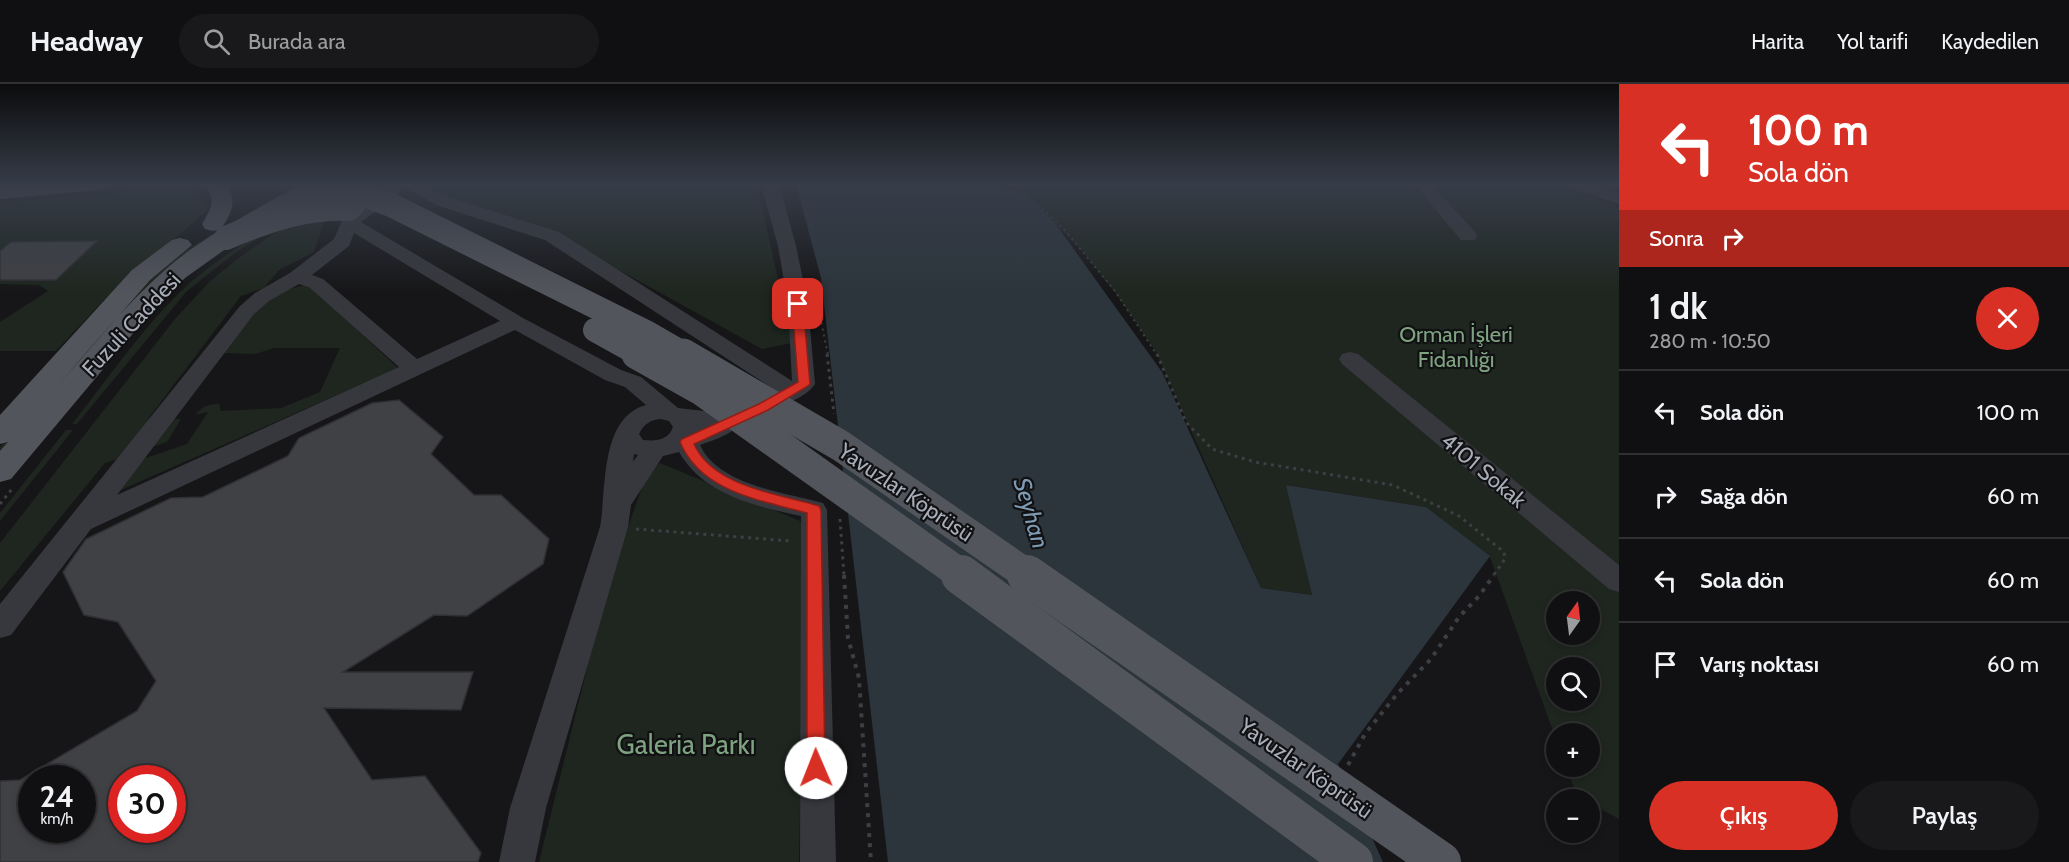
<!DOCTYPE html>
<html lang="tr">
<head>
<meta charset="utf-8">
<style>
	body { margin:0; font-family:Cabin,sans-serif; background:#19191b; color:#f1f3f6; height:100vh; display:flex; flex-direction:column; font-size:22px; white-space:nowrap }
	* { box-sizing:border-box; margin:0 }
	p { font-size:20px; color:#9c9d9f }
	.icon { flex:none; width:33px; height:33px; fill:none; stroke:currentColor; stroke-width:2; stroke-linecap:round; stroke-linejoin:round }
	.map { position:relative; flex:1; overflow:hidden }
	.drawer { display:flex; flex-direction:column; background:#101012; width:450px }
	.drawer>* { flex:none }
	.guide { background:#d93025; color:#fff; overflow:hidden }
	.needle { width:39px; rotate:14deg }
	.buttons { position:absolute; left:1546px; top:507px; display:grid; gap:12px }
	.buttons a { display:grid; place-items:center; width:54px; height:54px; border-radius:50%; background:#101012; box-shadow:0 3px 9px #0003,0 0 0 2px #303032; font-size:30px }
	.speed { position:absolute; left:18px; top:681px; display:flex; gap:12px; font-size:30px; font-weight:700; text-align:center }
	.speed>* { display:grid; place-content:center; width:78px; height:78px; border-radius:50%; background:#101012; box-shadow:0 3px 9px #0003,0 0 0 2px #303032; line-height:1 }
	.speed small { font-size:15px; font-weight:400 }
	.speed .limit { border:9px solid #d22; background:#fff; color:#111 }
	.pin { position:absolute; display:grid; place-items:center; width:51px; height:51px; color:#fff; margin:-26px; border-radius:12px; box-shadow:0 3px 9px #0006 }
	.me { position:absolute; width:66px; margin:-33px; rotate:359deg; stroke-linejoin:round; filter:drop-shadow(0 0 4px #0008) }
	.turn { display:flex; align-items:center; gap:21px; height:126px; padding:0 30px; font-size:27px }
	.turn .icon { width:78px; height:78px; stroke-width:2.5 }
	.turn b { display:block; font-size:42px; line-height:51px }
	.then { display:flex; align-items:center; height:57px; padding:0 30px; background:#0003; gap:12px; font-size:22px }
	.round { display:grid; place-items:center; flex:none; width:63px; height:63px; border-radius:32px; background:#19191b }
	.headline { display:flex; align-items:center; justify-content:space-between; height:102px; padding:0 30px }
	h1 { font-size:36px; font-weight:600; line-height:45px }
	.cta { display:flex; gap:12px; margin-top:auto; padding:12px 30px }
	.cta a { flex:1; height:69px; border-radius:36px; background:#d93025; color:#fff; font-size:24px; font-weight:600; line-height:69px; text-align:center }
	.cta a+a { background:#19191b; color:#f1f3f6 }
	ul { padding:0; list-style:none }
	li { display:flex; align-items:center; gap:18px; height:84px; padding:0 30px; border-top:2px solid #303032 }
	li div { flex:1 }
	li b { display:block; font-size:22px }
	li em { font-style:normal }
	header { display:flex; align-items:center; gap:36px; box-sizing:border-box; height:84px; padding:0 30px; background:#101012; border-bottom:2px solid #303032 }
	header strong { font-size:28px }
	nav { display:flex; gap:33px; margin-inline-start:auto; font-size:21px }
	.search { width:420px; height:54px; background:#19191b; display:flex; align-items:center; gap:15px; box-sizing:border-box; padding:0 21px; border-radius:33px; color:#9c9d9f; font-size:22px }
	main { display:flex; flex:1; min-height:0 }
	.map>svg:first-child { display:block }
</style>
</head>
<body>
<header>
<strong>Headway</strong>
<div class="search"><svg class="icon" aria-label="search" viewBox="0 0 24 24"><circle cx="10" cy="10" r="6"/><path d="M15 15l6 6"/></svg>Burada ara</div>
<nav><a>Harita</a><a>Yol tarifi</a><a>Kaydedilen</a></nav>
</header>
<main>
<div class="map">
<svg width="1619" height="778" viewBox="0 0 1619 778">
	<rect width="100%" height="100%" fill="#161618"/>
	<g fill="#1e261f" fill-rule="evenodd">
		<path d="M423,100H757L792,259L762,265L550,148L447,114Z"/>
		<path d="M1016,100H1558L1619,123V735L1590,719V716L1577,712L1566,683L1590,682V650H1557V658L1490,473L1426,423L1287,401L1312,511L1261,504L1156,268L1119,214L1083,168ZM1557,518H1590V550H1557ZM1557,584H1590V616H1557Z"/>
		<path d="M158,105L196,108L208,122L204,129L103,217L56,267H0V238L48,207L39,201L0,200V118Z"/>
		<path d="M275,113H279L176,178L149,200L0,370V363L142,200L169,176Z"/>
		<path d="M311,134L324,138L314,168L279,186L264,204L241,212L148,335H181L167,358L105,379L0,507V459L175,235L209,198L240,173L285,142Z"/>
		<path d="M278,137L283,138L235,169L187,207L77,340H72C107,296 140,247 180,208C209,180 245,159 278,137Z"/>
		<path d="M308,200L398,284L114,409L134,378L187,360L208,328L195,331C203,322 208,320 219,320L221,327L281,324L320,308L340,264H274L255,270L221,269L267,211Z"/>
		<path d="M66,346H73L0,437V429Z"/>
		<path d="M660,379L805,439L799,778H539L609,496L648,387Z"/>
	</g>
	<path fill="#2c353c" d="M796,100H1001L1005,105L1025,109L1055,139L1162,288L1261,504L1312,511L1286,401L1426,423L1490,472L1338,680L1383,778H888L821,194Z"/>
	<g fill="#404145" stroke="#303034" stroke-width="1.5" fill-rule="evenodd">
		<path d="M97,157L56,196H0V167L11,158Z"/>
		<path d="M399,316L443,353L431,370L474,411H501L549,455L543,480L467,532L434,531L343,588H473L461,626L324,624L372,696L425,692L481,769L478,778H0V697L20,696L137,627L156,597L118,538L84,531L63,488L86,455L171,414L203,413L288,372L299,354L372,319ZM32,694H82V746H32ZM122,694H172V746H122Z"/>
	</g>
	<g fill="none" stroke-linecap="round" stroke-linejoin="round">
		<g stroke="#3d3f44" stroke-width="2" stroke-dasharray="2 4" stroke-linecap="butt">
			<path d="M1016,100L1063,144L1115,207L1157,271"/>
			<path d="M819,227L828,271"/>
		</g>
		<g stroke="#3d3f44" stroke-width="3" stroke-dasharray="3 4.5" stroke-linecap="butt">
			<path d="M827,270L834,330"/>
			<path d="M1157,270L1186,338L1212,365L1255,378L1393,401L1459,432L1504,468L1505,475L1493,492"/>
			<path d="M0,420L12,405"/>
			<path d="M840,435L844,492"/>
			<path d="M636,445L791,457"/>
		</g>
		<g stroke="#3d3f44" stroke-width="4" stroke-dasharray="4 6" stroke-linecap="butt">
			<path d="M844,491L848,554L859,594L871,778"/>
			<path d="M1348,681L1365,650L1397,610L1431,575L1459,533L1479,512L1494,491"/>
		</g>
		<g fill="#37383d" fill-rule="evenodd">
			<path d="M388,100H422L451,114L559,148L792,297L788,220L778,162L761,100H779L796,162L808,220L815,300C807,312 785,323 771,319L767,314L775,306L545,156L439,122L404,103L395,113L361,138L523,234L621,286L641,293L678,324L738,331L742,337C734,350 714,356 700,361C719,402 785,408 823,419L827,426L836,778H800L801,432C755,422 704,411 679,368L663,372L631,421L628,443L546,724L535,778H499L510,724L600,443C607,406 599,334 646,321L625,303L605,296L515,246L91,445L11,551L0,554V520L240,222L255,209L290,189L334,155L343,134ZM354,149L500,237L417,275L323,195L312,191L349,162ZM299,200L309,203L399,283L117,411L254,230L269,217ZM661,335L669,337L673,343C668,357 656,357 643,356L639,350C644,340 650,336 661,335ZM634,370L638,371L632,379L633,378Z"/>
			<path d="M1414,100H1431L1475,148L1477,152L1475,156H1461Z"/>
			<path d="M1568,100H1592L1619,109V120L1571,104Z"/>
			<path d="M1350,268L1358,270L1619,481V508L1609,505L1342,280L1339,275L1342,270Z"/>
		</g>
		<g fill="#53555c" fill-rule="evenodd">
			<path d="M33,100H110L106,104L99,106L0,115V103Z"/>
			<path d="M205,100H226C238,116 232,129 221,145L213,147L205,145L202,140C213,122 215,117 205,100Z"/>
			<path d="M301,100H326L322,104L234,159L185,194L156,222L11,395L0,398V367L8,358L0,360V331L132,186L172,156L180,154L188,156L192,161L150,196L54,306C90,265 125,221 166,185C205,151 256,126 301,100Z"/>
		</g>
		<g stroke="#53555c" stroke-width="24">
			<path d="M335,100L391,121L646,248L686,271"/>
			<path d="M307,104L354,120"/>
			<path d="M226,154C266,137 305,123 349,125"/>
			<path d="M595,246L640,271"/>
		</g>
		<g stroke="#53555c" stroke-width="31">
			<path d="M637,270L703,307L963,492"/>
			<path d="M683,270L841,362L1029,492"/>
		</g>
		<g stroke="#53555c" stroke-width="40">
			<path d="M961,491L1353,778"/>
			<path d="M1027,491L1441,778"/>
		</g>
	</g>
	<linearGradient id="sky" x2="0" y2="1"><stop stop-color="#0c0c0d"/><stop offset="0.48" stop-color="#363c48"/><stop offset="1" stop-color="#363c48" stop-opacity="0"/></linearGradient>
	<rect width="1619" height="209" fill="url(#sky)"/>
	<path fill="#d93025" stroke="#8d1f18" stroke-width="1.5" d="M798,217L803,220L810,300L808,302L768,326L694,360C713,403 779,410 819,422L821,426L825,684L822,690L816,693L810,690L807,684V429C760,416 701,408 680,358L682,355L759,320L798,298L792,220Z"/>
	<g text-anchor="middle" stroke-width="4.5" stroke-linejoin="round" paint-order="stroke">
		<g font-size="22" fill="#a8adb8" stroke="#111113">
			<text transform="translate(131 240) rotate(-47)" y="8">Fuzuli Caddesi</text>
			<text transform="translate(1484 386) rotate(40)" y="8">4101 Sokak</text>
			<text transform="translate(906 408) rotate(34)" y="8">Yavuzlar Köprüsü</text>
			<text transform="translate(1306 684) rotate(35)" y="8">Yavuzlar Köprüsü</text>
		</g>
		<g font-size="22" fill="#7fa381" stroke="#111113">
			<text x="1456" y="258">Orman İşleri<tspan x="1456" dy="25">Fidanlığı</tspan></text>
		</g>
		<g font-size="24" font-style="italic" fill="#7f9bb3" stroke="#111113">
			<text transform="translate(1031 429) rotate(74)" y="8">Seyhan</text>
		</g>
		<g font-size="27" fill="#7fa381" stroke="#111113">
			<text x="686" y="670">Galeria Parkı</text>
		</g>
	</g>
</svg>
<div class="buttons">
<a><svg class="needle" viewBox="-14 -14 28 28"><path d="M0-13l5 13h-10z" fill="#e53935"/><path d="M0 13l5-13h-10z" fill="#9c9d9f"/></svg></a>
<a><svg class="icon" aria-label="search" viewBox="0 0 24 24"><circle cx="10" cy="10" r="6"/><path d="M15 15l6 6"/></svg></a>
<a>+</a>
<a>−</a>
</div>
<div class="speed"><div>24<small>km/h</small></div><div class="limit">30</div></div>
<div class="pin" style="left:798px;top:220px;background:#d93025"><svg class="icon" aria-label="arrive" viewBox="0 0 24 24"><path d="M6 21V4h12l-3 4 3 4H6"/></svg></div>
<svg class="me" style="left:816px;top:684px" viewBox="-20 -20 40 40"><circle r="19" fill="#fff"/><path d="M0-13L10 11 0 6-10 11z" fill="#d93025"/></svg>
</div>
<section class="drawer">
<div class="guide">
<div class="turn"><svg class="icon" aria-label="left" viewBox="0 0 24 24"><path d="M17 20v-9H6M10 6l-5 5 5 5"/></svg><div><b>100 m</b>Sola dön</div></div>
<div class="then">Sonra<svg class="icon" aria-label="right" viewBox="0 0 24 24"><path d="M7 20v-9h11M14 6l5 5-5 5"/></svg></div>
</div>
<div class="headline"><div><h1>1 dk</h1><p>280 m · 10:50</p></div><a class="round" style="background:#d93025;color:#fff"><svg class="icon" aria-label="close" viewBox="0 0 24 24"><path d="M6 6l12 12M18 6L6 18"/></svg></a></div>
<ul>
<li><svg class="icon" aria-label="left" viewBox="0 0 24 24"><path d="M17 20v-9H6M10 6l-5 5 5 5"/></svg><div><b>Sola dön</b></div><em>100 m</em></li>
<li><svg class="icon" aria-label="right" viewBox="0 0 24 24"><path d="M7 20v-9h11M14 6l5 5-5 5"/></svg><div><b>Sağa dön</b></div><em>60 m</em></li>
<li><svg class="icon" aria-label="left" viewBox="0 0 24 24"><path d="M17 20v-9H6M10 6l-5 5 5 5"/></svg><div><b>Sola dön</b></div><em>60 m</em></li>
<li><svg class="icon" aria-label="arrive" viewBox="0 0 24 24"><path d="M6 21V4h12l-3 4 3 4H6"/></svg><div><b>Varış noktası</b></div><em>60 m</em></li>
</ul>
<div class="cta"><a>Çıkış</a><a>Paylaş</a></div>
</section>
</main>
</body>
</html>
